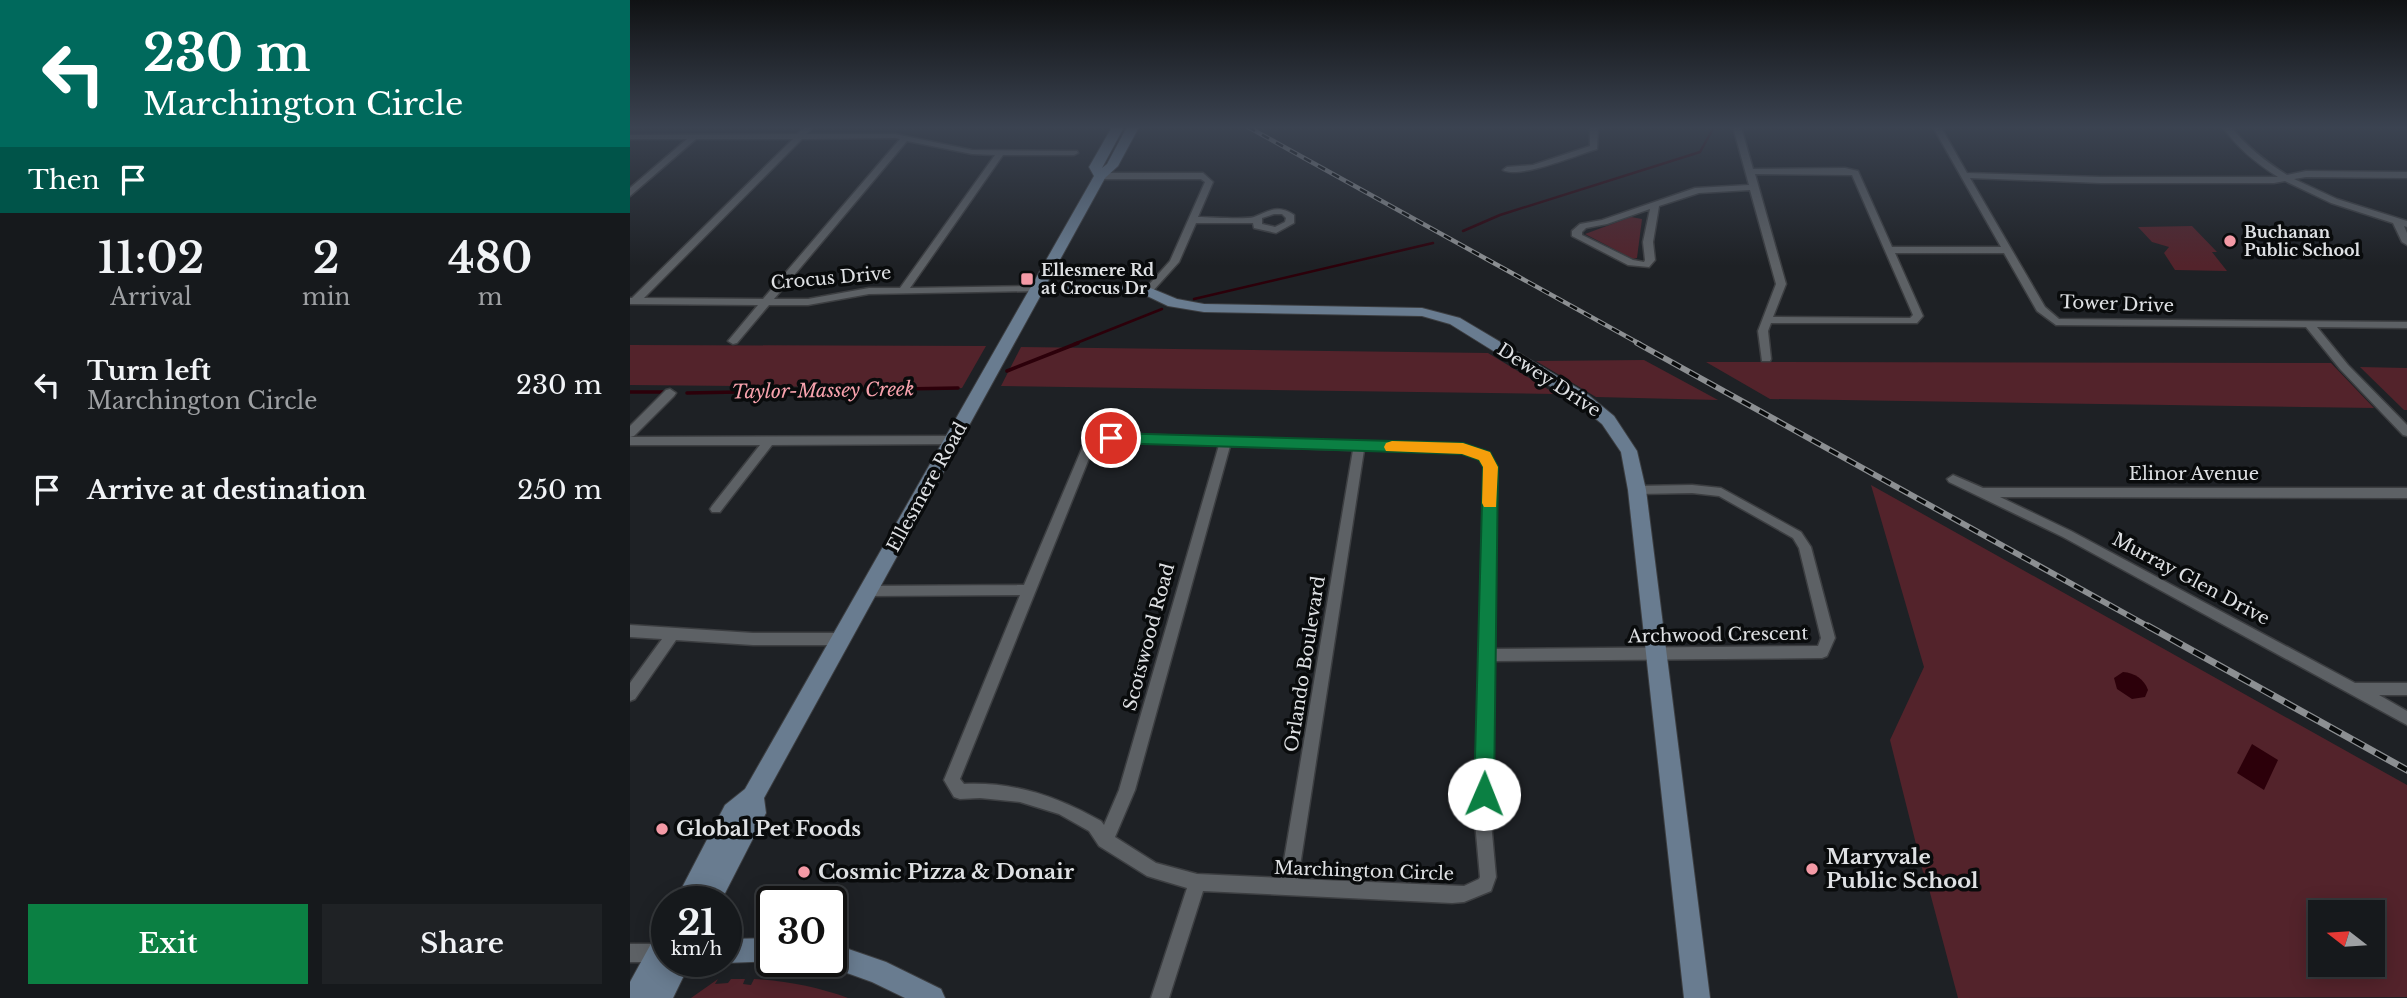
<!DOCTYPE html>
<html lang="en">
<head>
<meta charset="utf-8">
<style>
	body { margin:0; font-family:"Libre Baskerville",serif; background:#1f2225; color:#f1f3f6; height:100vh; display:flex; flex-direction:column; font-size:26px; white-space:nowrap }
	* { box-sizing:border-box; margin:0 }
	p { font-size:23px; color:#9ea0a3 }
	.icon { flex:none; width:38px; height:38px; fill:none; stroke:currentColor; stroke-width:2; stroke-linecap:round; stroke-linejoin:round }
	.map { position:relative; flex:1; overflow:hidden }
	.panel { display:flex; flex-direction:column; background:#16191c; width:630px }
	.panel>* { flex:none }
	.banner { background:#00695c; color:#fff; overflow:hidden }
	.needle { width:46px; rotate:287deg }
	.fabs { position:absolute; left:1678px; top:900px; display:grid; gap:14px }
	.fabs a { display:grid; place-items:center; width:77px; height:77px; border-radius:0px; background:#16191c; box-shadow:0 4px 18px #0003,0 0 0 2px #35383b; font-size:35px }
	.speed { position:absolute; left:21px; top:886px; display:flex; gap:14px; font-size:35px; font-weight:700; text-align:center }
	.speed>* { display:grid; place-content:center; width:91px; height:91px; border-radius:50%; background:#16191c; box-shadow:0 4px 18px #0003,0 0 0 2px #35383b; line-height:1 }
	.speed small { font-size:18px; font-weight:400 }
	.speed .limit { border:4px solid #111; border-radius:10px; background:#fff; color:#111 }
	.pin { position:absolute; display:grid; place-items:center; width:60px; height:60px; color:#fff; margin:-30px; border:4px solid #fff; border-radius:50%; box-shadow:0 2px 7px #0007 }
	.me { position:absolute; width:77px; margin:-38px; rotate:1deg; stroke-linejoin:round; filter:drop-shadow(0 0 5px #0008) }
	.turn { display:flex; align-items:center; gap:24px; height:147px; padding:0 28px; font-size:32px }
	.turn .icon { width:91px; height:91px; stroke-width:2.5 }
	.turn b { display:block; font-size:49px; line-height:60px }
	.then { display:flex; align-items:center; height:66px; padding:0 28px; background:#0003; gap:14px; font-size:26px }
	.eta { display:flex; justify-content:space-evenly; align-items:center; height:119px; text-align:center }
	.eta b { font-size:42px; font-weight:600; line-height:49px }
	.primary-button { display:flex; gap:14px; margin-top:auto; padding:14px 28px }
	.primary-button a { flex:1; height:80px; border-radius:0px; background:#0b8043; color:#fff; font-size:28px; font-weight:600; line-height:80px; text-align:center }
	.primary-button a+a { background:#1f2225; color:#f1f3f6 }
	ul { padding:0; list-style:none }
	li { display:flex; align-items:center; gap:21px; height:105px; padding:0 28px }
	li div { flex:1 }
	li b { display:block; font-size:26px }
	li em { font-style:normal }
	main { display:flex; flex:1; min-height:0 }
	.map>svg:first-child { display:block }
</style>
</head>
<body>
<main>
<section class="panel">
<div class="banner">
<div class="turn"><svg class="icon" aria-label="left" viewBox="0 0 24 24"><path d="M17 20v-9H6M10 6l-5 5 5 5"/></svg><div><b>230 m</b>Marchington Circle</div></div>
<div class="then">Then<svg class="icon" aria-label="arrive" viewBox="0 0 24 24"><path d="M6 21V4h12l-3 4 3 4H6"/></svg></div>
</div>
<div class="eta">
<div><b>11:02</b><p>Arrival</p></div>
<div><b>2</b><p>min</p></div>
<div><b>480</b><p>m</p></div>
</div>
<ul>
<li><svg class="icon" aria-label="left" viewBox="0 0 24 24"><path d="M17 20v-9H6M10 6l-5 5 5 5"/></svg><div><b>Turn left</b><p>Marchington Circle</p></div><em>230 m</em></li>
<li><svg class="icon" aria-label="arrive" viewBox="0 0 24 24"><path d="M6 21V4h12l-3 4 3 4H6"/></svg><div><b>Arrive at destination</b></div><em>250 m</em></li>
</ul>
<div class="primary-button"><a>Exit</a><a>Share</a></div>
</section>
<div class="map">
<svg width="1777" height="998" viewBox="0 0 1777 998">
	<rect width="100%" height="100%" fill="#1e2125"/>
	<g fill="#53232b" fill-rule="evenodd">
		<path d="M1001,217L1012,219L1007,258L1003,259L955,234Z"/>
		<path d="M1562,226L1587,252H1582L1597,271L1545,270L1534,253L1539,247L1522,242L1508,227Z"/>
		<path d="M0,345L356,346L332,388L0,385Z"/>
		<path d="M391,347L858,353L926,394L371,386Z"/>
		<path d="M1014,360L1088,400L966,397L906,361Z"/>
		<path d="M1076,362L1701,363L1744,408L1140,399Z"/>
		<path d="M1730,367L1777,368V410H1774Z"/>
		<path d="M1241,485L1777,785V997L1328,998L1295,874L1293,872L1260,740L1294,667ZM1690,912H1743V964H1690Z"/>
		<path d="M88,979L85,984L98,983L101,979H115L113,984L121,985L124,979C156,981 188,987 218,998H61Z"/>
	</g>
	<g fill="#2c000a">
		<path d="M1493,672C1505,673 1514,679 1518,690L1515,697L1502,699L1487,689L1484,678Z"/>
		<path d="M1622,744L1648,760L1634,790L1607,773Z"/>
	</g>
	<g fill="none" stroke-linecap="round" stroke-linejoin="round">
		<g stroke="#2c000a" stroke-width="2.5">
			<path d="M833,231L870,215L1070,152L1084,127"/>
			<path d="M564,299L803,243"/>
			<path d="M444,344L532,309"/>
		</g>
		<g stroke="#2c000a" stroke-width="3.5">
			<path d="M377,371L448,343"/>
			<path d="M0,392H33"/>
			<path d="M57,393L328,388"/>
		</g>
		<defs>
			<g id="street">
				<path d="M175,127H183L177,134H265L342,150L447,151L448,153L444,155H373L280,288L406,286L409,287V291L239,294L178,305H139L107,343L103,344L98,341L128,305L0,304V298H2L163,139H66L0,196V188L57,139H0V135L167,134ZM265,138L270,139L133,299L14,298L172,139ZM277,141L342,154L365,155L270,288H239L178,299H144Z"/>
				<path d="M960,127H968L967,149C947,155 890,179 873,170L877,167L903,165L960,146Z"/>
				<path d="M1103,127H1111L1123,169L1215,168L1228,171L1262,247H1371L1303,127H1311L1337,173L1471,177H1648C1626,163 1607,148 1593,127H1601C1617,147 1635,161 1657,175L1676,171L1777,172V178L1676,177L1664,179L1707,199L1777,221V227L1774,226L1777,233V245L1772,242L1763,223L1701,203L1655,181L1644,183H1471L1340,178L1415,307L1429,319L1777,322V328L1687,327L1718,365L1777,425V436L1773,435L1710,369L1676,327L1426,325L1407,311L1374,253H1265L1293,316L1287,323H1141L1138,331L1141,359L1140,361H1132L1128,331L1146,284L1120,190L1069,193L1029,206L1023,242L1025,260L1019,267L998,265L942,236V231L950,224L972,220L1065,188L1119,185ZM1125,174L1222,175L1283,315L1280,318L1143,317L1156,284ZM1020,209L1013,242L1015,260L1014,262L1003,260L952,235V232L956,228L977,224Z"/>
				<path d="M573,173L583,182L568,217C580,217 614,220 624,217C639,211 648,204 664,215V223L646,233L624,228L623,223H566L549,262L521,293H515V289L540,261L575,182L571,179H470L466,176L470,173ZM644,214H652L656,218L655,222L645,227L632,224V218Z"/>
				<path d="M40,389L46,393L44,396L4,436L0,437L324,436L330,440L324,444L142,445L90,512H82L80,509L82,506L130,445H0V426L36,390Z"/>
				<path d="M491,434L833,445L859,453L867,467L864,649L1188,646L1191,638L1169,548L1163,538L1089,496L1062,493L1007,494L1001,490L1007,486L1062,485L1091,488L1171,532L1181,547L1205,638L1197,656L1192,658L864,661L861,822L866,877L861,891L834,902L822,903L573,891L539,998H521L557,888L517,876L469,846L459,831L429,814L390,802L350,798L330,799L324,797L314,780L390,595L238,596L233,595L231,591L233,587L238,586L394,585L453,446L461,439ZM491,442L589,445L489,790L474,825L471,821C426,796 386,782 334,784L330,779L462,451L468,446ZM600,446L723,450L651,878L567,874L526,863L485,837L505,790ZM734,450L833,453L851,459L855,467L845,822L850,877L849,879L834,886L668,879Z"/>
				<path d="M1323,475L1353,488H1777V498L1370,497L1441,531L1725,683H1777V695H1749L1777,711V725L1433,537L1319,482L1317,479Z"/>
				<path d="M0,625L123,633H212L217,635L219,639L217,643L212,645H123L46,640L5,699L0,701V683L32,639L0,637Z"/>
				<path d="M0,944H30L36,947L37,958L30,962H0Z"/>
			</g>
			<g id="secondary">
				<path d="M482,127H494L472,168L477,164L497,127H509L488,166L475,178L416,285L518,287L547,299L574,304L792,308L830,318L956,393L984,416L1007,451L1016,490L1080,998H1054L998,490L991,452L972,424L944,401L820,324L792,316L574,312L538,306L515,295L412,293L134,798L136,813L91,901H45L95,805L115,789L464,176L459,167Z"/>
				<path d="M37,928V961H61L43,998H0V982L28,931Z"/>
				<path d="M142,938V961H146L96,963L90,961H96V939Z"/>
				<path d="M201,943L256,962L311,989L315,998H275L242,982L192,964L191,961H201Z"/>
			</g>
		</defs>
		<use href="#street" stroke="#3c3e41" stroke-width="3"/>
		<use href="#secondary" stroke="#3c3e41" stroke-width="2"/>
		<use href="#street" fill="#5d6165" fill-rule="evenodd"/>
		<use href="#secondary" fill="#697c90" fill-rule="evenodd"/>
		<defs>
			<path id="rail-far2" d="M618,127L1010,344"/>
			<path id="rail-far1" d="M1007,343L1521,628"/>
			<path id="rail" d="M1518,626L1777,770"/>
		</defs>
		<use href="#rail-far2" stroke="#8c8f92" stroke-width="4.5"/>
		<use href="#rail-far1" stroke="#8c8f92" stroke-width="6"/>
		<use href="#rail" stroke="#8c8f92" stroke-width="7"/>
		<use href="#rail-far2" stroke="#090b0c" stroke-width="2.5" stroke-dasharray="8" stroke-linecap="butt"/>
		<use href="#rail-far1" stroke="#090b0c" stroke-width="3.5" stroke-dasharray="10" stroke-linecap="butt"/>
		<use href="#rail" stroke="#090b0c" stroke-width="4.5" stroke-dasharray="13" stroke-linecap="butt"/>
	</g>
	<linearGradient id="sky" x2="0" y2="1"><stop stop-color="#101214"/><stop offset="0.48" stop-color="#3b4351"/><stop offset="1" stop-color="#3b4351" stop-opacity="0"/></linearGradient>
	<rect width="1777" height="266" fill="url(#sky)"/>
	<path fill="#0b8043" stroke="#07532c" stroke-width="2" d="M481,433L833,443L860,452L868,467L864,794L861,801L854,804L847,801L844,794L853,467L849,460L832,454L481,443L474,438Z"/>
	<path fill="#f59e0b" d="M762,441L833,443L860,452L868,467L866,507H854L852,503L853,467L849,460L832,454L756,451L754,447L756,443Z"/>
	<g fill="#f49aa6" stroke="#090b0c" stroke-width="2.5">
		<circle cx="1600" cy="241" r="7"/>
		<rect x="390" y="272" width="14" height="14" rx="3.5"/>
		<circle cx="32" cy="829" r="7"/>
		<circle cx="1182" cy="869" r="7"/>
		<circle cx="174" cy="872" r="7"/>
	</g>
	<g text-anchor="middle" stroke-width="7" stroke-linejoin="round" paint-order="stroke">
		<g font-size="16" font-weight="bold" fill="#dfe1e4" stroke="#090b0c" text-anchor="start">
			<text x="1614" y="238">Buchanan<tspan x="1614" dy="18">Public School</tspan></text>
			<text x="411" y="276">Ellesmere Rd<tspan x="411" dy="18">at Crocus Dr</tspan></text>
		</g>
		<g font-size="18" fill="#dfe1e4" stroke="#090b0c">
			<text transform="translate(201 278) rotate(-5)" y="6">Crocus Drive</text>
			<text transform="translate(1487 304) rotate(2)" y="6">Tower Drive</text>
			<text transform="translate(919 380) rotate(33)" y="6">Dewey Drive</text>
			<text x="1564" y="480">Elinor Avenue</text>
			<text transform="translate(297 487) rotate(-61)" y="6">Ellesmere Road</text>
			<text transform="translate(1561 579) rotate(28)" y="6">Murray Glen Drive</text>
			<text transform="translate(1088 635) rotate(-1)" y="6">Archwood Crescent</text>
			<text transform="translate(519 637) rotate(-75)" y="6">Scotswood Road</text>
			<text transform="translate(675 664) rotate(-81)" y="6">Orlando Boulevard</text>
			<text transform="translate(734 871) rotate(2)" y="6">Marchington Circle</text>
		</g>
		<g font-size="19" font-style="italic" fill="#f8a2ad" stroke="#090b0c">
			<text transform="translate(193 390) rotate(-1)" y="7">Taylor-Massey Creek</text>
		</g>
		<g font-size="21" font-weight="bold" fill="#dfe1e4" stroke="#090b0c" text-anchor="start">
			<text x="46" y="836">Global Pet Foods</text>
			<text x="1196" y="864">Maryvale<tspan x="1196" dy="24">Public School</tspan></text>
			<text x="188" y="879">Cosmic Pizza &amp; Donair</text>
		</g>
	</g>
</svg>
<div class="fabs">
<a><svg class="needle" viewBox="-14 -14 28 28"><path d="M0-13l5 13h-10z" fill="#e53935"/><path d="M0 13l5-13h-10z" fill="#9ea0a3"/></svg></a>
</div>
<div class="speed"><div>21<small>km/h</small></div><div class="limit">30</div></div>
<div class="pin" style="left:481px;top:438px;background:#d93025"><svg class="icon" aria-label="arrive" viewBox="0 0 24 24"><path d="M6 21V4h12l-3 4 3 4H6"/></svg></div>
<svg class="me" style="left:854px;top:794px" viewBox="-20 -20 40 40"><circle r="19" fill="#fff"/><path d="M0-13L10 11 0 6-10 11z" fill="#0b8043"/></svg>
</div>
</main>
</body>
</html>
